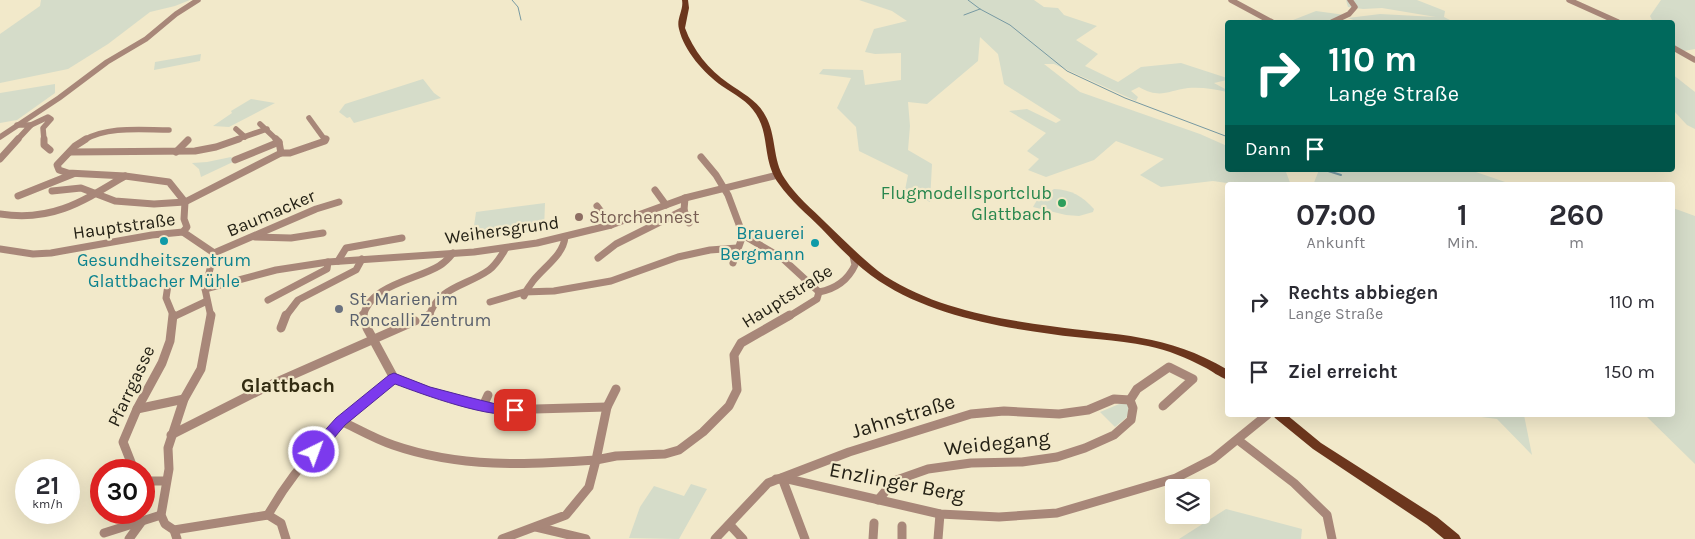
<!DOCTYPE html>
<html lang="de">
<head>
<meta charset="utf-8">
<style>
	body { margin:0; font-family:Karla,sans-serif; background:#f7f7f7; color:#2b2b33; height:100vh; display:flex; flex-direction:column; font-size:19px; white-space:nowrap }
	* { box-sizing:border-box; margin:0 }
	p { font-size:16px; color:#7c7c81 }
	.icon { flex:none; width:28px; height:28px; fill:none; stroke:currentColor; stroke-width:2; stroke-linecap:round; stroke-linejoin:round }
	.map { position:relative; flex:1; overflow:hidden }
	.side { position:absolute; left:1225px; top:182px; width:450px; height:235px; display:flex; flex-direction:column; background:#fff; border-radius:5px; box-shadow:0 5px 20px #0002 }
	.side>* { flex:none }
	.banner { position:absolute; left:1225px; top:20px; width:450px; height:152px; border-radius:5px; box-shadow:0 5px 20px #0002; background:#00695c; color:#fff; overflow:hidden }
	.controls { position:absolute; left:1165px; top:479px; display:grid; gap:10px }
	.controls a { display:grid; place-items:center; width:45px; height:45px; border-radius:5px; background:#fff; box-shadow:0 5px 20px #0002; font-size:25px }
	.speed { position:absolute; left:15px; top:459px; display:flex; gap:10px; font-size:25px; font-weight:700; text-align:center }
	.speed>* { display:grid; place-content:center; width:65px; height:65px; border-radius:50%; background:#fff; box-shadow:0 5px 20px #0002; line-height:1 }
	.speed small { font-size:12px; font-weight:400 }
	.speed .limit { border:8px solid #d22; background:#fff; color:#111 }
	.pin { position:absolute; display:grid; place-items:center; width:42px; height:42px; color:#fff; margin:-21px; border-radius:10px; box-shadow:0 2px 8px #0006 }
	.me { position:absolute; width:55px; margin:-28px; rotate:42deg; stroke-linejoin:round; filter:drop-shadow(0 0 4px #0008) }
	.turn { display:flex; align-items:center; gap:18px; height:105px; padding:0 20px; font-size:22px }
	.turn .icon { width:65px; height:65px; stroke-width:2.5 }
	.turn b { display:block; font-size:35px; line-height:42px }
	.then { display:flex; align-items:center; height:48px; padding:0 20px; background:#0003; gap:10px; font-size:19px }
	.eta { display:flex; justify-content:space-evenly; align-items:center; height:85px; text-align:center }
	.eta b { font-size:30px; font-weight:700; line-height:35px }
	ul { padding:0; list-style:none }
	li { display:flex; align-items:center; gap:15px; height:70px; padding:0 20px }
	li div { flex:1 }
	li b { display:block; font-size:19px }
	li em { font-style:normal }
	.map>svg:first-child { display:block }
</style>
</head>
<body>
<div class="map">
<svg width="1695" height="539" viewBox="0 0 1695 539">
	<rect width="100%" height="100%" fill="#f2e9ca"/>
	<g fill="#d5dcc9">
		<path d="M41,0H190L175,6L150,12L108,44L68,69L0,83V34L40,6Z"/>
		<path d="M859,0H1034L1044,7L1058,8L1064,15L1097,26L1076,40L1098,54L1085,66L1118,82L1141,67L1181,63L1227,78V80L1214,83L1227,90V92C1214,89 1202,87 1188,88C1167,91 1160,99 1139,87L1131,91L1138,97L1136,101L1054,64H1044L1080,92L1200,134L1227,146L1228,170H1281L1286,172L1291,185H1241L1213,181L1161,187L1140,175L1164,159L1116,141L1094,160L1046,177L1028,170L1039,159L1027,151L1046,133L1009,111L1027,109L1056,123L1061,120L1004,84L998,54L980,37L978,61L927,104L908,102L910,126L908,150L932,164L930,202L905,190L908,175L859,151L856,127L837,108L851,78L819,74L823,69L863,70L865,85L901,80V53L875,54L865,52L874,29L907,21L892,11Z"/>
		<path d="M1346,0H1417L1445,11L1444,17L1454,22L1356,21L1348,18L1380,14L1436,17L1382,8L1363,9L1348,7Z"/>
		<path d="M1661,0H1695V49L1684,51L1673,45L1672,22H1653L1650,16Z"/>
		<path d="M1316,11L1345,15L1327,22H1288Z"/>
		<path d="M201,54L200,61L154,70L155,62Z"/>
		<path d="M1672,74L1695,92V129L1687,125L1673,110Z"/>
		<path d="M423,79L434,93L441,98L354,123L350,117L347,118L339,112L345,104Z"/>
		<path d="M55,84V93L17,120L0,123V93Z"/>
		<path d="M251,99L275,103L229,127L213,126L232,113L231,111Z"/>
		<path d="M231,157L235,161L201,177L199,169L192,163L207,162Z"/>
		<path d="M1319,170H1470L1514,185H1313Z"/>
		<path d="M1054,189C1072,190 1082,196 1094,209L1093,212L1079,216L1066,215L1033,207L1037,200Z"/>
		<path d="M545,203L544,230L472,240L476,212Z"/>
		<path d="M1673,208L1695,216V464L1645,415H1672Z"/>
		<path d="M1124,402L1129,404L1130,411L1126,418L1115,427L1100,412Z"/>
		<path d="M1466,415H1524L1532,455L1497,419Z"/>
		<path d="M691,484L707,489L679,539L629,538L640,507L654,486L684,496Z"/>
		<path d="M1226,509L1302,529L1301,539H1179Z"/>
	</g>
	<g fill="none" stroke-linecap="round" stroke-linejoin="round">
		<g stroke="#7799a2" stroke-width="1">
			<path d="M512,0L518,7L521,20"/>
			<path d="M968,0L980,9L1010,25L1067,71L1125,98L1228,137"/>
			<path d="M964,15L980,9"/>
		</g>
		<path stroke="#7799a2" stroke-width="2" d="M1325,170L1341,175"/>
		<g stroke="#a88779" stroke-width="5.5">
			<path d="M1231,0L1272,22"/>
			<path d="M1569,0L1618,22"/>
			<path d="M1332,22L1349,14L1355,7L1350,0"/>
			<path d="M1672,47L1695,60"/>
			<path d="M309,118L325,140"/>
			<path d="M260,124L277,140"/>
			<path d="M17,125H31L17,140"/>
			<path d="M31,125L48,117L51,119L43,128L44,140"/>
			<path d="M236,129L245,137"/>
			<path d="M0,137L59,98L107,62L146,39L176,14L198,0"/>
			<path d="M84,140C109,126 141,130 169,130"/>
			<path d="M235,140L267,129"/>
		</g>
		<g stroke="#a88779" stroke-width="7">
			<path d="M44,139V145L50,150"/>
			<path d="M86,139L75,146L57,165L59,170L68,173L125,176L169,182L185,202"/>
			<path d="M70,152L195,151L216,147L239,139"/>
			<path d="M176,152L188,140"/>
			<path d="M281,153H290L325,141L326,139"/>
			<path d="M701,157L716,175L728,195L743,235L782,258L819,292"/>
			<path d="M0,159L18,139"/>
			<path d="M235,160L279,142"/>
			<path d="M655,190L666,205"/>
			<path d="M52,191L81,188L115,201L154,204L185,202L281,153L279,142L276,139"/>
			<path d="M18,196L73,174"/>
			<path d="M597,206L611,225"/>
			<path d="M684,210L689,223"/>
			<path d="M0,214C52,222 82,202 125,176"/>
			<path d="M183,232L187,227L184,219L185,202"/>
			<path d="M255,237L291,238L323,233"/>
			<path d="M0,249L33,254L51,253L152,235L183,232L214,253L205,289L211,317"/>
			<path d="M214,253L316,209L339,202"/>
			<path d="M598,258L616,244L684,210L685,198"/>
			<path d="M338,261L346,248L402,238"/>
			<path d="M733,263L743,235"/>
			<path d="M168,285L166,298L173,315"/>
			<path d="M205,289L276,270L328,262L474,252L537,243L611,225L685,198L778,175"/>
			<path d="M819,292C835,289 848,280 855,265L853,256"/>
			<path d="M524,296C533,272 563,260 565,237"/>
			<path d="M268,300L327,269L328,262"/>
			<path d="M490,302L524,292L554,291L611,281L678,257L710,250L737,248"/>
			<path d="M173,317L207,301"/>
			<path d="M285,317L298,300L356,270L362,259"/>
			<path d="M363,317C369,285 416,280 439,266C444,263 449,258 453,253"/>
			<path d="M429,317C437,287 467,286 489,270C497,264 501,256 506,248"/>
			<path d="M788,317L817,299L819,292"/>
		</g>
		<g stroke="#a88779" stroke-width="9">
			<path d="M211,315L201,369L184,399L168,448L169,469L161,515L165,524L174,530L268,515L281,523L286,539"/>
			<path d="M363,315L367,328L394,378L428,391L500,410L607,407"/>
			<path d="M427,322L429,315"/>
			<path d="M281,328L286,315"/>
			<path d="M1130,400L1137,389L1169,367L1193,379L1163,406"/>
			<path d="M483,406L488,395"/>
			<path d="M137,409L184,399"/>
			<path d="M341,421C358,429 375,439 393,445C459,468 527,465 596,460L607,407L616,389"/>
			<path d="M171,435L272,384L415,321"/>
			<path d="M1238,440L1294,483L1327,515L1332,539"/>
			<path d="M134,470L123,442L137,409L162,363L170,341L173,315"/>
			<path d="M782,478L805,539"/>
			<path d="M776,479H788L940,514L999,517L1057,513L1176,478L1213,459L1267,415"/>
			<path d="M144,481H166"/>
			<path d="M878,500L894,481L928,469L971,463L1022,462L1057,457L1085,448L1114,435L1131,420L1133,408L1130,400"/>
			<path d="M268,515C299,459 344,418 394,378"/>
			<path d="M730,525L743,539"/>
			<path d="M902,526V539"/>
			<path d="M536,527L586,539"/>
			<path d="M174,530L177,539"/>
			<path d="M104,533L161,515"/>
			<path d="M129,539L142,521"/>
			<path d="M502,539L566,515L589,487L596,460L616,456L665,454L679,450L703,432L729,406L737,390L734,355L741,343L790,315"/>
			<path d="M715,539L768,483L849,452L971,414L1004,411L1059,414L1088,410L1114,399L1130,400"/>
			<path d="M873,539L874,523"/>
			<path d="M938,539L940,514"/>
		</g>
		<g fill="#6c361d" fill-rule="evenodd">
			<path d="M682,0H688L689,8L685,28C693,50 709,70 728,83C742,93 757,100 765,115C777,135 772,160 785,179C796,196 812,209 826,223C845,241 864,261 885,276C933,307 995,319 1050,326C1118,336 1166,333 1228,370V380C1219,377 1212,371 1204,367C1187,358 1168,350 1148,346C1116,339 1083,339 1051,334C993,326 929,314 879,281C858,267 839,247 821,228C807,214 791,201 779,184C762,161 770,135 756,114C748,101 734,94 722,86C704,73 684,51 679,29C676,19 684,10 682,0Z"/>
			<path d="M1273,415H1287L1321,443L1437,517L1459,535L1461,539H1444L1427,525L1313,449L1275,418Z"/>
		</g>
	</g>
	<path fill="#7c3aed" stroke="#51269a" d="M394,373L430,387L468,397L500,405L520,406L522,410L520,413C494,421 422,394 395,384L345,425L319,456L314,457L309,456L307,452L309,448L336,418L389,375Z"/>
	<circle fill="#2e9e5b" stroke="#f2e9ca" stroke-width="2" cx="1062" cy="203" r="5"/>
	<circle fill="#8d6e63" stroke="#f2e9ca" stroke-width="2" cx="579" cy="217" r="5"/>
	<g fill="#0f9aa8" stroke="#f2e9ca" stroke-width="2">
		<circle cx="164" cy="241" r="5"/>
		<circle cx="815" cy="243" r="5"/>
	</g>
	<circle fill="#6b7280" stroke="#f2e9ca" stroke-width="2" cx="339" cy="309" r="5"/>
	<g text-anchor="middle" stroke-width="4.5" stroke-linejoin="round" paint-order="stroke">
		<g font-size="18" fill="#27864d" stroke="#f2e9ca" text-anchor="end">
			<text x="1052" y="199">Flugmodellsportclub<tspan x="1052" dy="21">Glattbach</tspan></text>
		</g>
		<g font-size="18" fill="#242115" stroke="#f2e9ca">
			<text transform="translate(271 213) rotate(-23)" y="6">Baumacker</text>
			<text transform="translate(124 226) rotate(-8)" y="6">Hauptstraße</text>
			<text transform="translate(502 230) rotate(-8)" y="6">Weihersgrund</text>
			<text transform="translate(787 296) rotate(-32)" y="6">Hauptstraße</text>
			<text transform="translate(131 386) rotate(-65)" y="6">Pfarrgasse</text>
		</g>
		<g font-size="18" fill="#785e54" stroke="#f2e9ca" text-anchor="start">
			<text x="589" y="223">Storchennest</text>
		</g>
		<g font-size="18" fill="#0d838f" stroke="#f2e9ca" text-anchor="end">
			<text x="805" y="239">Brauerei<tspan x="805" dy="21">Bergmann</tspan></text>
			<text x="164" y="266" text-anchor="middle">Gesundheitszentrum<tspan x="164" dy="21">Glattbacher Mühle</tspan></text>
		</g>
		<g font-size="18" fill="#5b616d" stroke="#f2e9ca" text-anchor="start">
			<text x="349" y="305">St. Marien im<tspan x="349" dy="21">Roncalli Zentrum</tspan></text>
		</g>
		<g font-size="20" font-weight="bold" fill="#322b11" stroke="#f2e9ca">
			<text x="288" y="392">Glattbach</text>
		</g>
		<g font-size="21" fill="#242115" stroke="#f2e9ca">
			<text transform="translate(903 416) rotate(-17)" y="7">Jahnstraße</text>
			<text transform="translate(997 443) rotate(-6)" y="7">Weidegang</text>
			<text transform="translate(897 482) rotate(11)" y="7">Enzlinger Berg</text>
		</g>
	</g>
</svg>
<div class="controls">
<a><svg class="icon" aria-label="layers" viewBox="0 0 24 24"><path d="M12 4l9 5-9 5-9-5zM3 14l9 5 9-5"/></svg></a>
</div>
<div class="speed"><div>21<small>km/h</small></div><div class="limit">30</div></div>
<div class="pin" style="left:515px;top:410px;background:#d93025"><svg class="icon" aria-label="arrive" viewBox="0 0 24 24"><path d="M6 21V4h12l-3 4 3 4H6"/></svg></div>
<svg class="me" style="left:314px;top:452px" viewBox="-20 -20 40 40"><circle r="17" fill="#7c3aed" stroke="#fff" stroke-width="3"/><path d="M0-11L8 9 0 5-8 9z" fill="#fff"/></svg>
<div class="banner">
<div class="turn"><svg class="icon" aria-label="right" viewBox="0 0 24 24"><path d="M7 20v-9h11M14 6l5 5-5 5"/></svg><div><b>110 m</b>Lange Straße</div></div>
<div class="then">Dann<svg class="icon" aria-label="arrive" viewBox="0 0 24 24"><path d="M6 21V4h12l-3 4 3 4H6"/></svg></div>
</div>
<section class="side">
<div class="eta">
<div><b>07:00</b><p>Ankunft</p></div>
<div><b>1</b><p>Min.</p></div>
<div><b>260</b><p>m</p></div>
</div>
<ul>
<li><svg class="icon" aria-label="right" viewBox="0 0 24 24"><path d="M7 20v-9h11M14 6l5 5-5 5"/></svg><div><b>Rechts abbiegen</b><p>Lange Straße</p></div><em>110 m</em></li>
<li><svg class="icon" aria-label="arrive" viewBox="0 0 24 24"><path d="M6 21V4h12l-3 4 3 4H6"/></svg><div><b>Ziel erreicht</b></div><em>150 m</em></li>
</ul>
</section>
</div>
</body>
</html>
